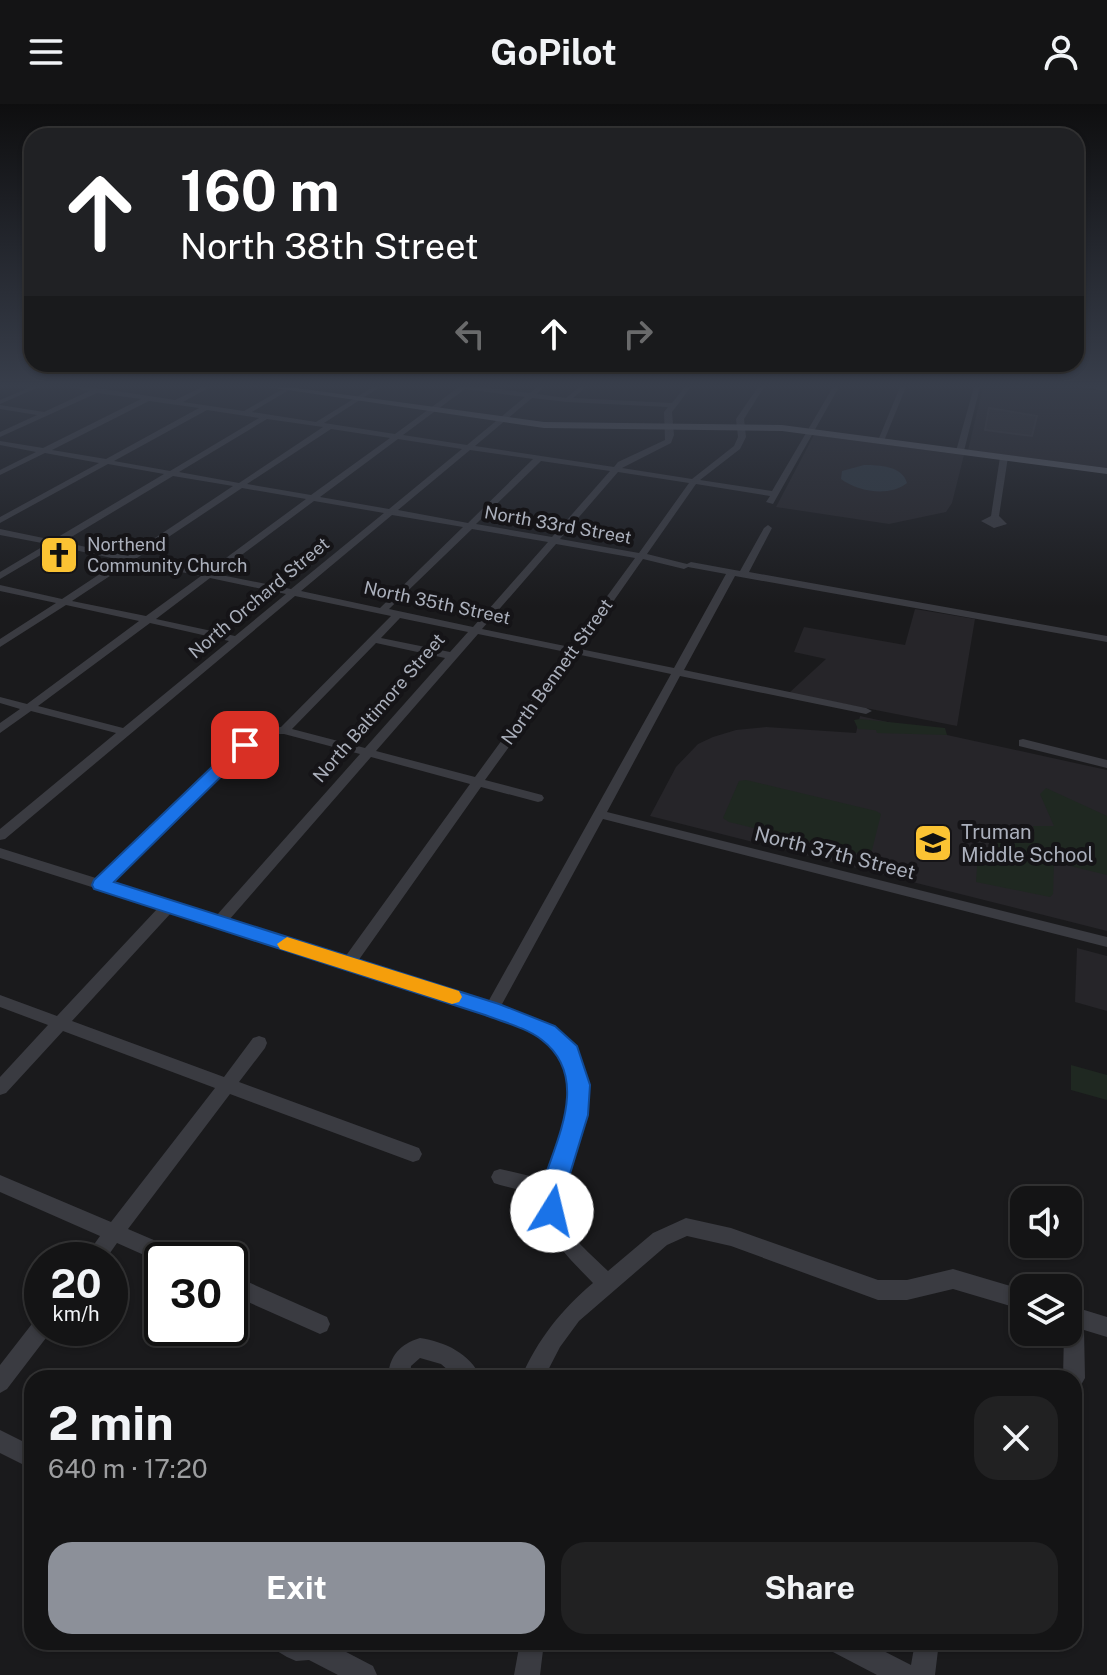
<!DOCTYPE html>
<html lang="en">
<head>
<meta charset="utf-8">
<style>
	body { margin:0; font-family:"Public Sans",sans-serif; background:#212122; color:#f1f3f6; height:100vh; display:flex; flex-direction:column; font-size:30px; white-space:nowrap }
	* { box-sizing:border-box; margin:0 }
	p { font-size:26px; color:#9d9ea0 }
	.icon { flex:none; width:44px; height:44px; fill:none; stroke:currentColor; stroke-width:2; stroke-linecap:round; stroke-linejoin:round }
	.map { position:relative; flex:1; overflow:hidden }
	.details { position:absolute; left:24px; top:1266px; width:1058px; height:280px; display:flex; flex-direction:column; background:#141415; border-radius:24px; box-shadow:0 2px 6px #0004,0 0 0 2px #333334 }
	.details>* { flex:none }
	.banner { position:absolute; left:24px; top:24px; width:1060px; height:244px; border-radius:24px; box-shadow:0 2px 6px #0004,0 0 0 2px #333334; background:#202124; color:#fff; overflow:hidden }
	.controls { position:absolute; left:1010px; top:1082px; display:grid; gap:16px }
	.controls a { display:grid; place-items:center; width:72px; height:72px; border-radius:16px; background:#141415; box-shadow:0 2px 6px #0004,0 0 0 2px #333334; font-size:40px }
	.speed { position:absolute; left:24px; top:1138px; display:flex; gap:16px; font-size:40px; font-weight:700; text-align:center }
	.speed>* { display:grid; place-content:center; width:104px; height:104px; border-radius:50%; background:#141415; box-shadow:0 2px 6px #0004,0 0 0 2px #333334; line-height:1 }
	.speed small { font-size:20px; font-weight:400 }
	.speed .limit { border:4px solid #111; border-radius:12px; background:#fff; color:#111 }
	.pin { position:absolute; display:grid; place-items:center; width:68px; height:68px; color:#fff; margin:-34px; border-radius:16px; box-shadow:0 4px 12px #0006 }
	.me { position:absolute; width:88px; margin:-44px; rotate:9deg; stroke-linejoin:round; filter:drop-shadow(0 0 6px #0008) }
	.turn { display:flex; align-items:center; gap:28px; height:168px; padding:0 24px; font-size:36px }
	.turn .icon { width:104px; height:104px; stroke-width:2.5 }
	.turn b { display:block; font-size:56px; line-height:68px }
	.lanes { display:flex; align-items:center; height:76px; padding:0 24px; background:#0003; justify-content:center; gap:40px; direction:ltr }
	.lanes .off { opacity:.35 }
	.round { display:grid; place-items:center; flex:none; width:84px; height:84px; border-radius:24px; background:#212122 }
	.head { display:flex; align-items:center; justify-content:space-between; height:136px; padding:0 24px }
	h1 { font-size:48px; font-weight:700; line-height:60px }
	.cta { display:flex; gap:16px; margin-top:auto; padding:16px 24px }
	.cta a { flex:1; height:92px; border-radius:24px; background:#8c9099; color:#fff; font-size:32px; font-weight:700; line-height:92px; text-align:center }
	.cta a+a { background:#212122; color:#f1f3f6 }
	header { display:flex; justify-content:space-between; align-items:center; height:104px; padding:0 24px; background:#141415; font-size:36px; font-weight:700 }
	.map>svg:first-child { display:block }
</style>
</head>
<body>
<header><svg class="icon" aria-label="menu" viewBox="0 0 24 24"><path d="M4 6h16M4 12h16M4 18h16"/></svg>GoPilot<svg class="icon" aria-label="person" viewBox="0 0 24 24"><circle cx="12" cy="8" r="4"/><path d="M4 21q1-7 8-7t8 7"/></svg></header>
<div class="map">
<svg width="1107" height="1571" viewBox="0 0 1107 1571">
	<rect width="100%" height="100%" fill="#1a1a1c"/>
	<g fill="#262529">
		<path d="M983,283H1066L1107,288V364L968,346Z"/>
		<path d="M814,331L964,351L952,399L946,408L889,420L776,403Z"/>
		<path d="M915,505L975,515L957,622L789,589L826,555L794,548L804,523L905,541Z"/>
		<path d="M860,612L1107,666V827L650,712L676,663L698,640L713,633L736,626L766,623L856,629Z"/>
		<path d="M1077,844L1107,852V907L1075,898Z"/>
	</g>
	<g fill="#1f2821">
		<path d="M860,615L945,624L947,631L877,629L876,626L858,625L854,616Z"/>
		<path d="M746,676L876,707L881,710L871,750L864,751L729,718L723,714L739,677Z"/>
		<path d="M1046,684L1107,712V771L1054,758L1053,790L1050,793L976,778L978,749L998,744L988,726L1035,728L1033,722H1054L1040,690Z"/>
		<path d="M1071,961L1107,971V996L1071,986Z"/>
	</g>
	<path fill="#2e3841" d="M864,361C880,361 902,362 907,379C890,393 858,388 841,375L842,367Z"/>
	<path fill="#2d2c30" stroke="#343338" stroke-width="2" d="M989,304L1037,312L1032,332L985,326Z"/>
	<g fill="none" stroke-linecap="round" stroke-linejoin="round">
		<g fill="#3a3b41" fill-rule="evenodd">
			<path d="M31,283H39L0,300V296Z"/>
			<path d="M70,283L97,284L175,296L202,283H210L183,298L244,307L286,283H294L252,308L316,318L373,283H380L324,319L395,330L459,283H481L530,289L537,283H544L537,290L566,294L579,283H586L573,294L672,299L685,283H691L672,308L674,331L671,339L622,364L692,375L734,342L738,333L736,315L758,283H764L744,315L746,333L740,345L700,376L772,387L833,283H839L773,400L766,398L770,392L696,380L647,450L687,460L691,458L740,467L764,424L768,421L772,424L749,468L1107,532V538L735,472L684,566L866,604L872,607L866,610L680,572L607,708L1107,833V843L603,715L501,902C586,935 601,964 573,1051C567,1070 557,1090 562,1110C568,1133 592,1151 608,1167L653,1129L686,1114L731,1124L878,1176H907L953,1165L1024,1186V1206L953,1185L907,1196H878L731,1142L687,1132L667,1141L579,1217L560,1243L544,1274H521C538,1235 561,1206 593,1179C570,1155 540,1129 543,1092L500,1081L494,1079L491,1073L494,1067L500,1065L547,1076C557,1044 581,992 565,959C556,941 535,930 518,922C479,904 437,893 397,881C322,857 247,833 171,809L72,917L224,973L253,934L259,932L265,934L267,939L265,944L239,978L419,1044L422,1050L419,1056L413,1058L230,990L128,1125L184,1149L187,1156H162V1159L117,1139L105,1156H83L100,1132L0,1088V1071L111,1118L215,984L63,927L6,989L0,991V973L48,921L0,903V891L57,912L158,804L0,754V744L99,775L241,638L260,625L281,623L391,512L295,492L5,735L0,736V725L116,629L31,607L0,629V619L20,605L0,599V593L27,600L139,517L66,501L0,543V535L56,499L0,487V481L62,495L121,456L56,442L0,475V468L47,440L0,431V425L53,436L164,370L108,360L0,419V413L99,359L45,349L0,371V366L36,348L0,341V337L43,344L141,295L97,289L0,333V328L37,311L0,305V301L44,308L89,287ZM465,285L525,293L467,341L403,331ZM532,294L567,298L668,303L664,308L665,336L618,358L614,363L475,342ZM149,297L199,304L106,355L52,346ZM207,306L259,314L170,367L114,357ZM267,315L323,323L239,379L179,368ZM331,325L390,334L311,391L247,380ZM398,335L462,345L389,405L320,393ZM470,346L533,355L468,419L398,406ZM541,357L610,367L552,433L476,420ZM618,368L689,379L639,449L560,435ZM173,372L233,382L128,452L63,438ZM242,384L306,395L207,468L137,454ZM314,397L384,409L291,485L216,470ZM392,411L463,423L380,504L301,487ZM472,425L548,438L473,523L389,505ZM556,440L635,454L570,543L482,525ZM643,455L684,465L688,463L726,470L674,564L580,545ZM131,458L201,472L146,512L72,497ZM210,474L286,490L235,532L156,515ZM400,514L468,528L450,548L381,534ZM150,519L229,537L123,624L38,602ZM478,530L566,548L475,673L376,647ZM376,539L445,554L365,644L292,625ZM576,550L671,570L488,898L358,857L481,683L538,698L542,697L544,694L542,691L485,676ZM267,630H284L360,650L216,812L111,779L249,644ZM371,653L470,680L345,853L229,816Z"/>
			<path d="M900,283H906L884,337L877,339Z"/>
			<path d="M974,283H980L964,347L960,349L956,347Z"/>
			<path d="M1083,283H1107V287Z"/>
			<path d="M1004,351L1008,353L999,412L1007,420L994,424L981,417L991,412L1000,353Z"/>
			<path d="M1023,635L1107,656V664L1019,642V636Z"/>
			<path d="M230,1170L327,1213L330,1220L327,1227L320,1230L230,1190Z"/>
			<path d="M1068,1201L1107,1213V1233L1084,1226L1085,1274L1081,1281L1074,1285V1274H1063L1064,1228H1068Z"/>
			<path d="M42,1213V1224H52L49,1230L7,1285L0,1289V1261L35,1216Z"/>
			<path d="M420,1234C445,1238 470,1249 481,1274H457L441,1260L420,1254L411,1262L410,1274H388C389,1252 400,1240 420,1234Z"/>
			<path d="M0,1326L32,1342V1365L0,1349Z"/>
			<path d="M274,1538H327L373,1562L377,1571H338L309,1556L296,1557L287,1553L277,1547Z"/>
			<path d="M520,1538H544L540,1571H514Z"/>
			<path d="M828,1538H866L911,1561L915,1538H939L935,1571H877L831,1547Z"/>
		</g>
		<path fill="#565860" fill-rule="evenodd" d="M268,283H289L544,318L782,321L1107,364V370L782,327L544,324Z"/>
	</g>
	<linearGradient id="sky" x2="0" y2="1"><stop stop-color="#0e0e0f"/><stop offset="0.56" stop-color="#383e4b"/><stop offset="1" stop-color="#383e4b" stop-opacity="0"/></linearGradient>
	<rect width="1107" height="503" fill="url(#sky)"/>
	<path fill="#1a73e8" stroke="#114b97" stroke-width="2" d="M245,636L250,637V644L114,778L499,900L555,922L577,942L590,981L588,1011L565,1086L564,1107L561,1115L552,1119L544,1115C537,1100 542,1083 547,1067C562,1024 586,970 542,936C527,924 503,918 485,911L94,785L92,781L94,776L239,637Z"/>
	<path fill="#f59e0b" d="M287,833L459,887L462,893L459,898L452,900L280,845L277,840Z"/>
	<defs>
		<symbol id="church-square" viewBox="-11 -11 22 22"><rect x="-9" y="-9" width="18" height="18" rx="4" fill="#fbc333" stroke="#151417"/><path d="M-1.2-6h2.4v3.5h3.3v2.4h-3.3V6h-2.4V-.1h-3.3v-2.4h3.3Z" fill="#111"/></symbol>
		<symbol id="school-square" viewBox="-11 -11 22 22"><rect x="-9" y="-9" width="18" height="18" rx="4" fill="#fbc333" stroke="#151417"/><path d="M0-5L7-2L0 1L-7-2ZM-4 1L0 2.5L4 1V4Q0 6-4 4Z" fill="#111"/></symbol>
	</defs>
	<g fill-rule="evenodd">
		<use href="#church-square" x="37" y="429" width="44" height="44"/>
		<use href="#school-square" x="911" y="717" width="44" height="44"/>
	</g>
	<g text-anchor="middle" stroke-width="8" stroke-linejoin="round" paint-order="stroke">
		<g font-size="18" fill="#abb0bc" stroke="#151417">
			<text transform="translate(558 421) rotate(10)" y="6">North 33rd Street</text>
			<text transform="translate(259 494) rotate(-40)" y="6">North Orchard Street</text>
			<text transform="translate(437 499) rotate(12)" y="6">North 35th Street</text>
			<text transform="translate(557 568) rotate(-54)" y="6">North Bennett Street</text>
			<text transform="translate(379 604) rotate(-49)" y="6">North Baltimore Street</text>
		</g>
		<g font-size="18" fill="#abb0bc" stroke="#151417" text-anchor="start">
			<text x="87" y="447">Northend<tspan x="87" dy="21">Community Church</tspan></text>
		</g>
		<g font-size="20" fill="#abb0bc" stroke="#151417" text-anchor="start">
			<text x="961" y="735">Truman<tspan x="961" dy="23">Middle School</tspan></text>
		</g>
		<g font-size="20" fill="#abb0bc" stroke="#151417">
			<text transform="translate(835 749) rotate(14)" y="7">North 37th Street</text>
		</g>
	</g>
</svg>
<div class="controls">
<a><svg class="icon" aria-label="sound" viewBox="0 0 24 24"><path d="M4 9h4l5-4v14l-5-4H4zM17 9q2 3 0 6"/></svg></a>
<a><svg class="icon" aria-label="layers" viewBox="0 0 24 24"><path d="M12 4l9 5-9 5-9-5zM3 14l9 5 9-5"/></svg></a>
</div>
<div class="speed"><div>20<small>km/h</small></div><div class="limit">30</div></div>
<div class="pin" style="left:245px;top:641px;background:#d93025"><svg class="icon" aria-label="arrive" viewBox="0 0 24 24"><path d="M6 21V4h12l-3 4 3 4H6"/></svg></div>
<svg class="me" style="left:552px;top:1107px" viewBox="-20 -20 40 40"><circle r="19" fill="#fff"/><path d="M0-13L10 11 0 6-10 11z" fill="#1a73e8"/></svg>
<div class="banner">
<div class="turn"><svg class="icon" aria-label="ahead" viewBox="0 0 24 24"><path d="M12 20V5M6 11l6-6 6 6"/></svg><div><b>160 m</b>North 38th Street</div></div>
<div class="lanes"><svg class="icon off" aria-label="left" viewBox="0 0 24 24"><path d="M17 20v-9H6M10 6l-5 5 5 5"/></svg><svg class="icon" aria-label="ahead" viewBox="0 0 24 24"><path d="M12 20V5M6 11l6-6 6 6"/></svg><svg class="icon off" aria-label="right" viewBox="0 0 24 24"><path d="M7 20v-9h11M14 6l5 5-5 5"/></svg></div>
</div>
<section class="details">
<div class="head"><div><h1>2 min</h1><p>640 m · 17:20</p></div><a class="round"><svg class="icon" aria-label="close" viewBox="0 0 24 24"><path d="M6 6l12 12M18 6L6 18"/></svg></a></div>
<div class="cta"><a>Exit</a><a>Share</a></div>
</section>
</div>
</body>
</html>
